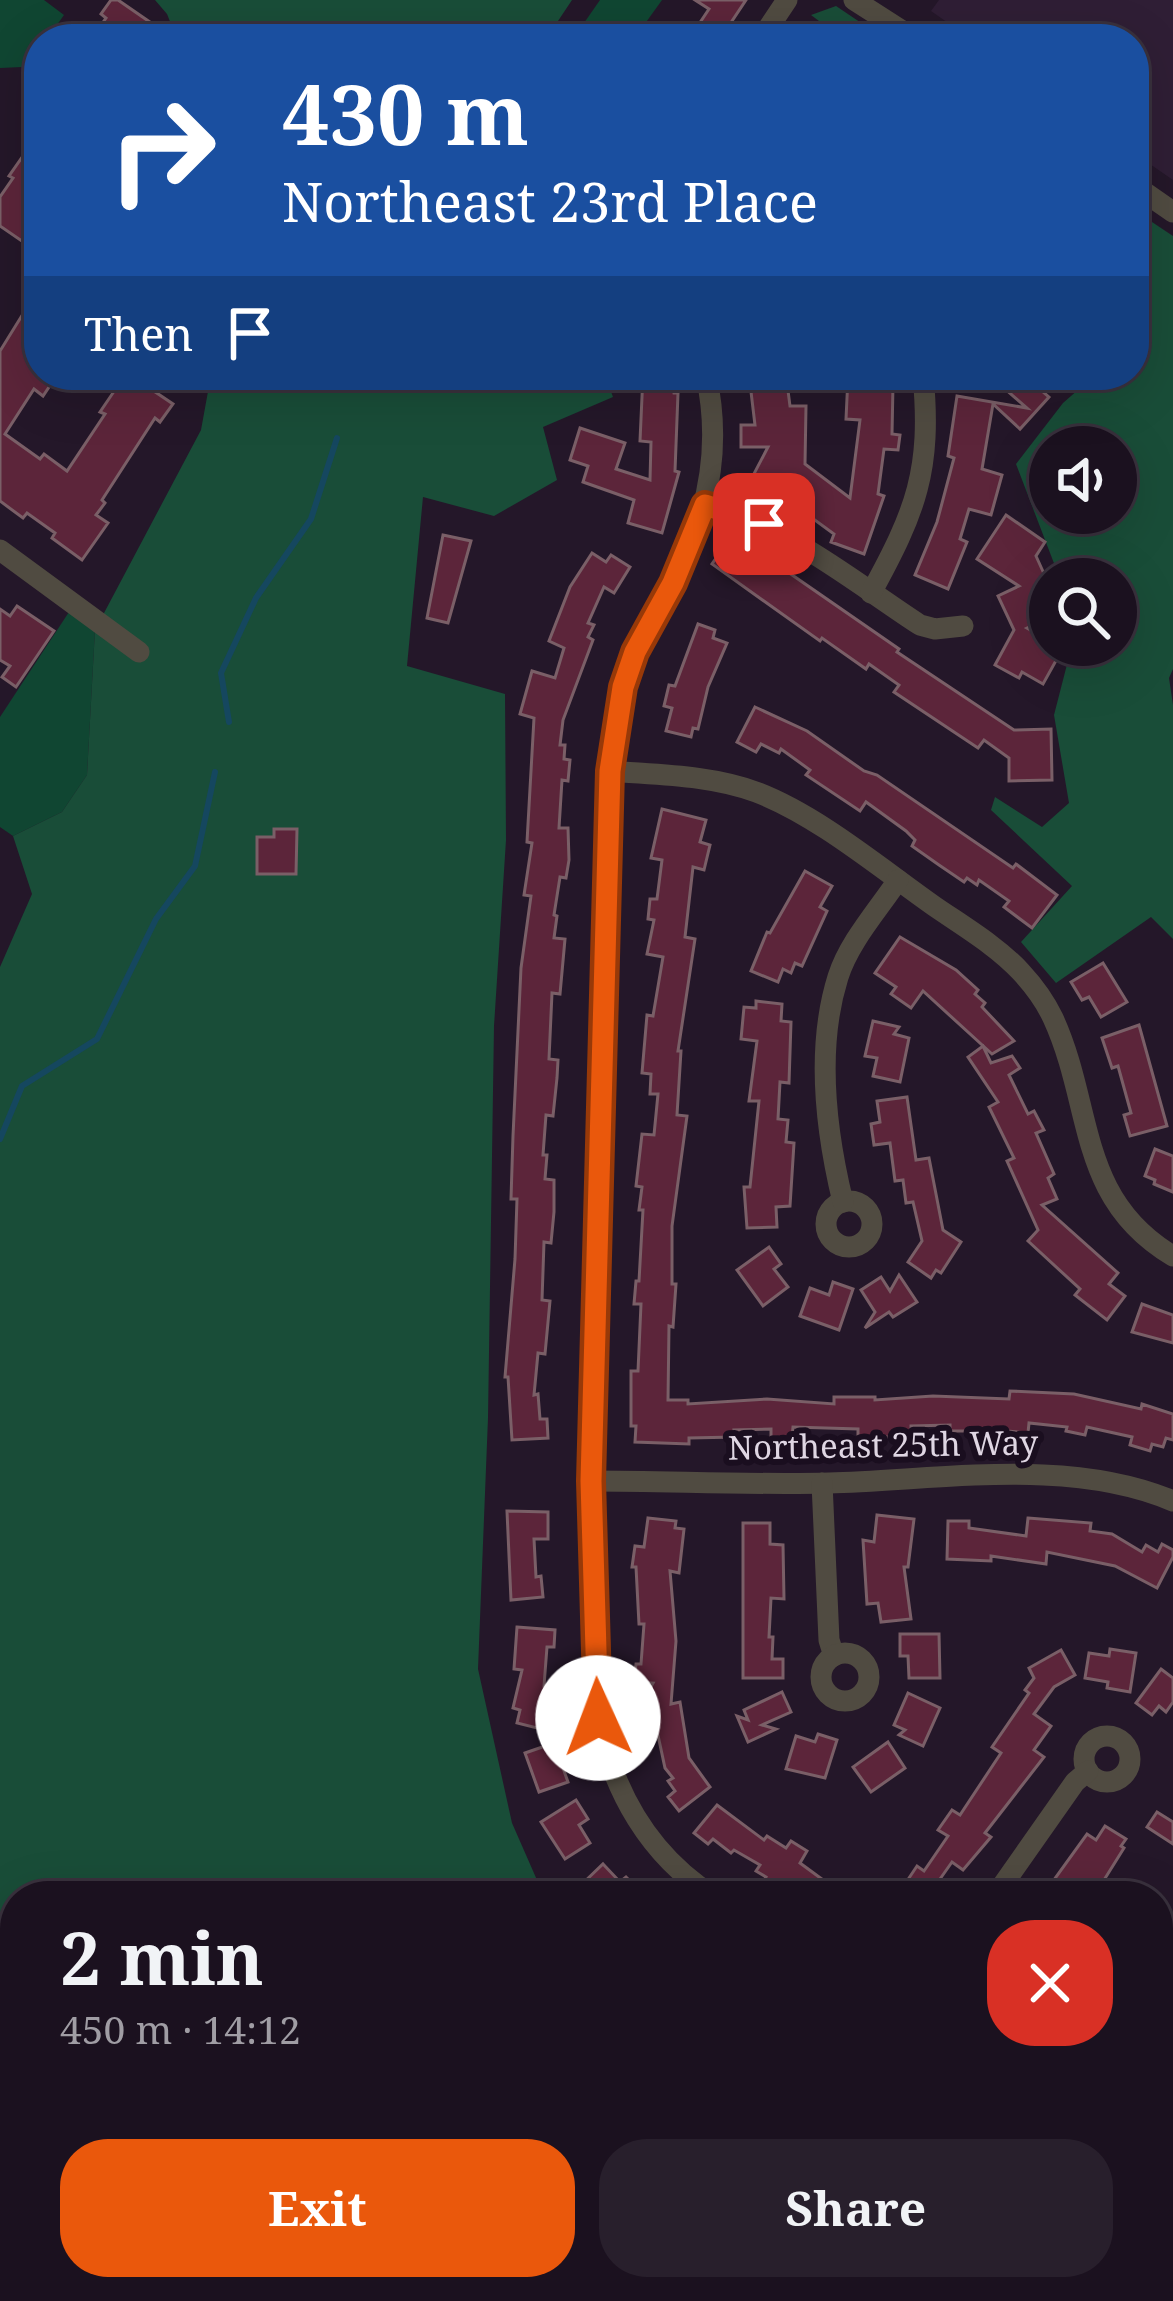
<!DOCTYPE html>
<html lang="en">
<head>
<meta charset="utf-8">
<style>
	body { margin:0; font-family:"Noto Serif",serif; background:#281f2c; color:#f1f3f6; height:100vh; display:flex; flex-direction:column; font-size:45px; white-space:nowrap }
	* { box-sizing:border-box; margin:0 }
	p { font-size:39px; color:#a09da4 }
	.icon { flex:none; width:66px; height:66px; fill:none; stroke:currentColor; stroke-width:2; stroke-linecap:round; stroke-linejoin:round }
	.map { position:relative; flex:1; overflow:hidden }
	.details { position:absolute; left:0px; top:1881px; width:1173px; height:420px; display:flex; flex-direction:column; background:#1b111f; border-radius:48px 48px 0 0; box-shadow:0 12px 48px #0002,0 0 0 3px #39313d }
	.details>* { flex:none }
	.top-card { position:absolute; left:24px; top:24px; width:1125px; height:366px; border-radius:48px; box-shadow:0 12px 48px #0002,0 0 0 3px #39313d; background:#1a4fa0; color:#fff; overflow:hidden }
	.controls { position:absolute; left:1029px; top:426px; display:grid; gap:24px }
	.controls a { display:grid; place-items:center; width:108px; height:108px; border-radius:50%; background:#1b111f; box-shadow:0 12px 48px #0002,0 0 0 3px #39313d; font-size:60px }
	.pin { position:absolute; display:grid; place-items:center; width:102px; height:102px; color:#fff; margin:-51px; border-radius:24px; box-shadow:0 6px 18px #0006 }
	.me { position:absolute; width:132px; margin:-66px; rotate:358deg; stroke-linejoin:round; filter:drop-shadow(0 0 9px #0008) }
	.turn { display:flex; align-items:center; gap:42px; height:252px; padding:0 60px; font-size:54px }
	.turn .icon { width:156px; height:156px; stroke-width:2.5 }
	.turn b { display:block; font-size:84px; line-height:102px }
	.then { display:flex; align-items:center; height:114px; padding:0 60px; background:#0003; gap:24px; font-size:45px }
	.round { display:grid; place-items:center; flex:none; width:126px; height:126px; border-radius:48px; background:#281f2c }
	.summary { display:flex; align-items:center; justify-content:space-between; height:204px; padding:0 60px }
	h1 { font-size:72px; font-weight:700; line-height:90px }
	.cta { display:flex; gap:24px; margin-top:auto; padding:24px 60px }
	.cta a { flex:1; height:138px; border-radius:48px; background:#ea580c; color:#fff; font-size:48px; font-weight:700; line-height:138px; text-align:center }
	.cta a+a { background:#281f2c; color:#f1f3f6 }
	.map>svg:first-child { display:block }
</style>
</head>
<body>
<div class="map">
<svg width="1173" height="2301" viewBox="0 0 1173 2301">
	<rect width="100%" height="100%" fill="#241729"/>
	<path fill="#2f1e35" d="M939,0H1173V180L1134,153V39H971L931,11Z"/>
	<g fill="#104632">
		<path d="M0,0H44L64,15L47,39H39V51L23,67L0,68Z"/>
		<path d="M600,0H662L634,39H608L584,23Z"/>
		<path d="M69,612L95,630L87,775L62,812L13,836L0,827V717Z"/>
	</g>
	<g fill="#194d38" fill-rule="evenodd">
		<path d="M155,0H572L546,39H177L167,14Z"/>
		<path d="M836,6L885,39H843L811,15Z"/>
		<path d="M1134,210L1173,236V669L1169,678L1173,705V939L1151,917L1056,983L1021,942L1072,886L991,810L995,797L1042,827L1069,803L1054,715L1072,645H1116V579H1060L1016,464L1063,403L1095,375H1134ZM1050,447H1116V513H1050Z"/>
		<path d="M211,375H605L613,397L543,427L557,480L494,516L423,497L407,666L505,694L506,840L494,1026L488,1418L478,1669L512,1823L544,1896H15V2286H503L506,2301H0V967L32,894L13,836L62,812L87,775L95,630L201,430Z"/>
	</g>
	<g fill="none" stroke-linecap="round" stroke-linejoin="round">
		<g stroke="#15475f" stroke-width="6">
			<path d="M229,722L221,673L256,598L311,519L337,438"/>
			<path d="M0,1139L22,1086L97,1039L156,919L195,866L215,772"/>
		</g>
	</g>
	<g fill="#5c253a" stroke="#7a5f67" stroke-width="3">
		<path d="M111,0H118L157,27L149,39H91L106,18L101,14Z"/>
		<path d="M695,0H746L720,39H689L709,9Z"/>
		<path d="M39,133V238L32,248L0,226V197L13,178L9,176Z"/>
		<path d="M39,288V375H57L43,396L34,389L5,434L40,459L44,454L67,471L105,414L100,412L117,387L100,375H130L173,404L160,422L155,418L102,500L105,503L96,515L108,523L82,560L52,538L55,533L27,513L23,518L0,501V351Z"/>
		<path d="M643,375H671L674,393H678L675,471L679,472L662,533L628,523L634,500L583,482L588,466L570,460L580,428L625,443L616,469L650,480L651,442L640,441Z"/>
		<path d="M749,375H786L790,406H806L805,464L850,498L860,420L846,419L848,377L893,385L892,434L900,435L898,450L884,449L878,494L884,496L864,554L831,542L834,534L782,496L767,491L763,498L746,489L768,447H741V425H755Z"/>
		<path d="M989,375H1024L1049,397L1020,429L993,404L982,469L1002,475L991,515L969,509L960,539L967,542L948,589L915,575L937,522L954,458L948,456L957,396L1027,408Z"/>
		<path d="M1006,515L1045,542L1036,556L1050,587V617L1027,628L1050,641V645L1063,648L1043,684L1022,672L1019,678L995,665L1014,630L998,596L1019,586L977,559Z"/>
		<path d="M733,534L899,649L897,652L1014,730L1051,729L1052,780L1009,781V758L984,740L978,748L894,692L899,685L869,664L866,669L822,638L820,641L712,564Z"/>
		<path d="M443,535L471,541L448,623L427,618Z"/>
		<path d="M592,553L606,562L611,555L630,567L614,593L604,587L588,623L594,625L588,637L593,640L563,720L560,745H565L564,759L570,760L568,781L562,780L559,828H568L569,860L566,878L560,877L554,915L557,916L554,938L565,939L560,994L552,993L549,1059L558,1060L557,1078L553,1116L546,1115L543,1155H547L545,1179L554,1180V1212L551,1243L544,1242L542,1300L550,1301L545,1354L538,1353L534,1395L538,1394L540,1419H547L548,1438L512,1440L508,1377H505L515,1259L517,1199H511L513,1136L521,968L531,896L524,895L532,843L527,842L534,718L520,714L532,671L555,678L564,648L549,641L570,587Z"/>
		<path d="M17,606L54,631L16,687L2,677L10,666L0,660V609L10,616Z"/>
		<path d="M698,624L715,630L713,638L727,643L708,687L698,729L693,728L691,737L666,731L672,708L664,706L669,685L675,686Z"/>
		<path d="M755,707L807,731L864,771L877,775L1013,868L1016,864L1057,895L1032,928L1004,907L1009,901L979,880L977,885L967,878L964,882L939,865L912,846L915,840L906,831L866,802L860,811L806,775L810,770L781,749L779,753L761,744L756,752L737,742Z"/>
		<path d="M662,809L706,820L700,842L710,845L704,870L693,867L685,937L695,939L678,1051H681L677,1115L687,1116L672,1226V1284H676L673,1327L669,1326L668,1400H688V1404L767,1399L834,1404V1397H875V1400L933,1396L1009,1399L1010,1391L1074,1394L1141,1409L1142,1404L1173,1414V1440L1166,1438L1163,1447L1152,1444L1150,1451L1130,1445L1132,1437L1087,1427L1085,1435L1066,1431L1067,1427L1029,1423L1028,1433L995,1430V1434H973V1431H950V1425L911,1426V1436L858,1438V1429L793,1427L792,1438L771,1437V1429L734,1430L735,1437L689,1438V1444L635,1442L636,1426H631V1371H638L641,1304H634L636,1281H639L643,1210H639L642,1187L636,1186L642,1134L654,1135L658,1094H650L651,1074L642,1073L647,1015L653,1016L663,957L647,954L654,920L648,919L650,899H657L662,860L651,858Z"/>
		<path d="M274,829H297L296,874H257V837H274Z"/>
		<path d="M805,871L832,886L820,907L827,911L802,966L795,963L791,973L783,969L778,982L751,971L767,932L770,933Z"/>
		<path d="M900,937L956,970L978,990L975,994L985,1003L982,1007L1014,1041L992,1054L923,991L911,1008L891,994L896,987L875,973Z"/>
		<path d="M1103,963L1127,1002L1101,1017L1089,997L1082,1000L1071,982Z"/>
		<path d="M756,1001L782,1004L781,1021L791,1022L789,1083L780,1082L778,1119L788,1120L786,1142L794,1143L790,1206L776,1207L777,1227L747,1228L744,1187H750L759,1101H749L757,1041L741,1039L744,1007L756,1008Z"/>
		<path d="M873,1021L899,1027L894,1034L909,1038L900,1082L873,1076L877,1058L865,1056Z"/>
		<path d="M1139,1025L1167,1126L1130,1136L1124,1115L1131,1113L1118,1066L1112,1068L1102,1038Z"/>
		<path d="M983,1046L991,1063L1012,1056L1020,1068L1009,1075L1028,1114L1034,1111L1044,1130L1036,1133L1054,1174L1048,1178L1057,1199L1042,1205L1118,1273L1109,1284L1125,1296L1107,1320L1075,1295L1080,1289L1028,1241L1038,1230L1007,1161L1014,1158L989,1107L998,1102L968,1057Z"/>
		<path d="M907,1097L916,1160L929,1158L943,1230L961,1242L941,1273L936,1270L931,1278L908,1262L922,1241L913,1202L906,1203L903,1180L895,1181L890,1143L874,1145L871,1124L880,1122L877,1101Z"/>
		<path d="M1155,1149L1173,1156V1192L1154,1184L1155,1180L1145,1176Z"/>
		<path d="M769,1247L781,1264L774,1269L788,1287L763,1306L737,1270Z"/>
		<path d="M899,1275L917,1302L893,1317L889,1312L865,1328L875,1312L861,1290L881,1277L890,1291Z"/>
		<path d="M833,1282L853,1289L839,1330L800,1316L810,1288L829,1295Z"/>
		<path d="M1142,1304L1173,1315V1343L1132,1332Z"/>
		<path d="M507,1511L548,1512V1539H534L536,1577L541,1576L543,1597L511,1600Z"/>
		<path d="M877,1515L914,1519L908,1567H904L911,1619L881,1622L878,1603L867,1604L863,1540L874,1542Z"/>
		<path d="M648,1518L676,1521L675,1528L684,1529L679,1573L670,1571L676,1641L671,1704L680,1702L689,1758L710,1787L679,1811L668,1797L675,1791L668,1781L673,1778L665,1768L656,1726L636,1714L653,1683L634,1682L636,1664H641L644,1624H639L636,1567H632L635,1546L644,1547Z"/>
		<path d="M1028,1518L1091,1523L1090,1531L1112,1534L1142,1552L1146,1545L1158,1552L1162,1544L1173,1550V1557L1157,1588L1115,1566L1047,1552L1046,1564L991,1556V1561L947,1559L948,1521H969V1528L1026,1536Z"/>
		<path d="M743,1523H770V1544L783,1545L784,1599L771,1598L769,1637H773L772,1659H783V1678H743Z"/>
		<path d="M517,1627L555,1630L554,1647H547L544,1686L559,1690L549,1731L517,1723L520,1710L513,1708L522,1670L514,1669Z"/>
		<path d="M900,1634H939L940,1678H909L908,1656H900Z"/>
		<path d="M1110,1649L1136,1653L1130,1692L1107,1688L1108,1682L1085,1678L1089,1653L1109,1656Z"/>
		<path d="M1061,1650L1075,1675L1054,1687L1034,1714L1051,1726L1034,1750L1044,1757L985,1833L991,1837L963,1870L952,1862L928,1896H897L917,1866L924,1871L948,1836L938,1830L952,1810L960,1815L1001,1753L992,1747L1029,1693L1025,1690L1034,1678L1029,1668Z"/>
		<path d="M1161,1669L1173,1678V1702L1166,1712L1159,1706L1152,1715L1136,1703Z"/>
		<path d="M782,1692L791,1712L762,1725L776,1729L748,1742L737,1716L748,1720L744,1710Z"/>
		<path d="M908,1693L940,1708L923,1746L899,1735L905,1730L894,1725Z"/>
		<path d="M818,1734L837,1740L825,1778L786,1769L796,1736L815,1742Z"/>
		<path d="M888,1742L905,1768L871,1792L853,1767Z"/>
		<path d="M554,1743L568,1782L539,1792L525,1753Z"/>
		<path d="M576,1800L588,1819L579,1825L590,1843L565,1859L541,1822Z"/>
		<path d="M717,1805L764,1840L767,1836L786,1848L791,1841L807,1851L800,1863L845,1896H780L762,1884L766,1877L756,1871L760,1865L734,1850L731,1853L713,1839L708,1844L694,1833Z"/>
		<path d="M1157,1812L1173,1822V1844L1147,1827Z"/>
		<path d="M1105,1826L1126,1839L1121,1846L1124,1848L1094,1896H1060L1048,1888L1087,1834L1096,1840Z"/>
		<path d="M603,1864L620,1882L626,1877L637,1888L633,1896H589L580,1886Z"/>
		<path d="M1158,2249L1173,2259V2301L1158,2296Z"/>
		<path d="M673,2286H703L698,2301H668Z"/>
		<path d="M957,2286H1018L1040,2301H976Z"/>
	</g>
	<g fill="none" stroke-linecap="round" stroke-linejoin="round">
		<g stroke="#504b41" stroke-width="21">
			<path d="M854,0L915,39"/>
			<path d="M761,39L787,0"/>
			<path d="M1134,185L1173,212"/>
			<path d="M706,375C722,447 708,516 674,580C661,605 644,628 634,654C619,691 615,731 610,771L591,1481L598,1718C613,1791 649,1855 713,1896"/>
			<path d="M705,505C786,525 851,580 920,625L935,629L963,626"/>
			<path d="M0,550L139,652"/>
			<path d="M871,593C916,511 932,470 923,375"/>
			<path d="M610,771C658,775 710,775 756,792C817,815 880,868 934,906C963,926 997,946 1021,972C1034,986 1045,1001 1053,1018C1094,1107 1076,1198 1173,1256"/>
			<circle cx="849" cy="1224" r="23"/>
			<path d="M843,1202C826,1132 816,1047 838,977C849,942 878,910 898,880"/>
			<path d="M591,1481C670,1481 750,1485 829,1483C940,1480 1070,1457 1173,1501"/>
			<path d="M822,1483L829,1640L834,1656"/>
			<circle cx="845" cy="1677" r="24"/>
			<circle cx="1107" cy="1759" r="23"/>
			<path d="M995,1896L1075,1782L1088,1771"/>
			<path d="M1158,2129L1173,2108"/>
			<path d="M1158,2193L1173,2203"/>
			<path d="M622,2286V2301"/>
			<path d="M891,2286L911,2301"/>
		</g>
	</g>
	<g fill="none" stroke-linecap="round" stroke-linejoin="round">
		<defs>
			<path id="route" d="M598,1718L591,1481L610,771L623,687L635,652L673,583L705,505L764,524"/>
		</defs>
		<use href="#route" stroke="#983908" stroke-width="30"/>
		<use href="#route" stroke="#ea580c" stroke-width="21"/>
	</g>
	<g text-anchor="middle" stroke-width="12" stroke-linejoin="round" paint-order="stroke">
		<g font-size="33" fill="#dfd6e3" stroke="#1a0e1f">
			<text transform="translate(883 1445) rotate(-1)" y="12">Northeast 25th Way</text>
		</g>
	</g>
</svg>
<div class="controls">
<a><svg class="icon" aria-label="sound" viewBox="0 0 24 24"><path d="M4 9h4l5-4v14l-5-4H4zM17 9q2 3 0 6"/></svg></a>
<a><svg class="icon" aria-label="search" viewBox="0 0 24 24"><circle cx="10" cy="10" r="6"/><path d="M15 15l6 6"/></svg></a>
</div>
<div class="pin" style="left:764px;top:524px;background:#d93025"><svg class="icon" aria-label="arrive" viewBox="0 0 24 24"><path d="M6 21V4h12l-3 4 3 4H6"/></svg></div>
<svg class="me" style="left:598px;top:1718px" viewBox="-20 -20 40 40"><circle r="19" fill="#fff"/><path d="M0-13L10 11 0 6-10 11z" fill="#ea580c"/></svg>
<div class="top-card">
<div class="turn"><svg class="icon" aria-label="right" viewBox="0 0 24 24"><path d="M7 20v-9h11M14 6l5 5-5 5"/></svg><div><b>430 m</b>Northeast 23rd Place</div></div>
<div class="then">Then<svg class="icon" aria-label="arrive" viewBox="0 0 24 24"><path d="M6 21V4h12l-3 4 3 4H6"/></svg></div>
</div>
<section class="details">
<div class="summary"><div><h1>2 min</h1><p>450 m · 14:12</p></div><a class="round" style="background:#d93025;color:#fff"><svg class="icon" aria-label="close" viewBox="0 0 24 24"><path d="M6 6l12 12M18 6L6 18"/></svg></a></div>
<div class="cta"><a>Exit</a><a>Share</a></div>
</section>
</div>
</body>
</html>
